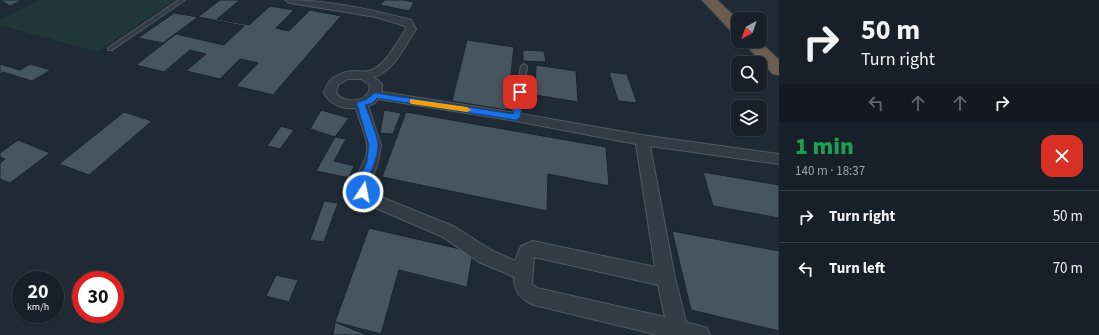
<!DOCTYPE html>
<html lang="en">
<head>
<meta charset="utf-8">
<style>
	body { margin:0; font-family:"Source Sans 3",sans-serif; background:#242d34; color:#f1f3f6; height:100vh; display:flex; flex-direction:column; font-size:15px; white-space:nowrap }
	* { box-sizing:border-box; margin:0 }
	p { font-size:13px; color:#9ea3a8 }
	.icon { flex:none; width:22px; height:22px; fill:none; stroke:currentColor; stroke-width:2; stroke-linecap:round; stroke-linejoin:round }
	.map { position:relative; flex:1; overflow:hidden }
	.drawer { display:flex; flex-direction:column; background:#172028; width:320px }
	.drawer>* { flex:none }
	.hud { background:#172028; color:#f1f3f6; overflow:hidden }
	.needle { width:26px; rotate:220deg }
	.fabs { position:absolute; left:731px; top:12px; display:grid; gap:8px }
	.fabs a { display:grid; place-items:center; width:36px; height:36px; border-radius:8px; background:#172028; box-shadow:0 1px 3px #0004,0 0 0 1px #363e45; font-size:20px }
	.speed { position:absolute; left:12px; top:271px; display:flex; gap:8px; font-size:20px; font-weight:700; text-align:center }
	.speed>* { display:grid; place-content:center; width:52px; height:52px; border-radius:50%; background:#172028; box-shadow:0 1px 3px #0004,0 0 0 1px #363e45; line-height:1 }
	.speed small { font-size:10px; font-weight:400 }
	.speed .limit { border:6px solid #d22; background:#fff; color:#111 }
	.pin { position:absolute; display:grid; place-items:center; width:34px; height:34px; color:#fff; margin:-17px; border-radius:8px; box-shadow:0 2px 6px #0006 }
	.me { position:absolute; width:44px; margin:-22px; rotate:11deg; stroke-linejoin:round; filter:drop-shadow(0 0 3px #0008) }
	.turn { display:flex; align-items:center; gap:14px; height:84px; padding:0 16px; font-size:18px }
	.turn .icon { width:52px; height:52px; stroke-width:2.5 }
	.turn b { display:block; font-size:28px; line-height:34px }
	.lanes { display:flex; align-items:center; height:38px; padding:0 16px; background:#0003; justify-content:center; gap:20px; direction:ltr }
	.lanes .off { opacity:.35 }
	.round { display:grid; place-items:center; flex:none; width:42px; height:42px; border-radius:12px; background:#242d34 }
	.overview { display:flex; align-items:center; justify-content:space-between; height:68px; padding:0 16px }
	h1 { font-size:24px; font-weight:800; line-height:30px; color:#1e9e55 }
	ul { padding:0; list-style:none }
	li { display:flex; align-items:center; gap:12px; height:52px; padding:0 16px; border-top:1px solid #363e45 }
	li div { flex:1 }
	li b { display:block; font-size:15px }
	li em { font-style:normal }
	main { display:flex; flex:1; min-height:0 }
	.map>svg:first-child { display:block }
</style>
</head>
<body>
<main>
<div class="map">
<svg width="779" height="335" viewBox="0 0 779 335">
	<rect width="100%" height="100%" fill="#1f2a35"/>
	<path fill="#223737" d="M39,0H175L97,52L0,25V20Z"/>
	<g fill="#475561" stroke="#1a232c">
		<path d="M0,0H23L10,6Z"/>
		<path d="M220,0H240L217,19L249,25L270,6L294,10L276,28L289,31L310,10L341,16L273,95L236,86L258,63L240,59L220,79L186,71L206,54L190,50L164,72L136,65L176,34L224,45L244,26L198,17Z"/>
		<path d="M385,0H403L414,2L409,11L380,5Z"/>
		<path d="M174,13L198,17L163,43L138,38Z"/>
		<path d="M467,40L514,47L507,110L452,101Z"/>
		<path d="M523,50L544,51L546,62L523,61Z"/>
		<path d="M0,64L20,70L30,64L51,70L32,81L3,72L0,74Z"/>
		<path d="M536,65L576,71L578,102L535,95Z"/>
		<path d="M609,72L627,74L637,103L618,101Z"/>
		<path d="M321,110L349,118L335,137L310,129Z"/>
		<path d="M384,110L401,113L393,134L380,133Z"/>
		<path d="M124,112L152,121L89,175L59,164Z"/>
		<path d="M406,112L606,147L609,186L548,174L547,211L382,177Z"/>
		<path d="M281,126L294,130L280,149L267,146Z"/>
		<path d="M335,137L346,139L334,161L354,166L349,178L316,171Z"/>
		<path d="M18,140L50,153L10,183L0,179V163L5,159L0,157V153Z"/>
		<path d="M703,172L779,185V218L713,206Z"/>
		<path d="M324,201L338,203L324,242L310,240Z"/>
		<path d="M369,228L473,252L467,287L399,270L381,334L335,322Z"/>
		<path d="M672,231L779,251V331L691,310Z"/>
		<path d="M276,275L298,280L289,302L266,296Z"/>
		<path d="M335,322L367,335H333Z"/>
	</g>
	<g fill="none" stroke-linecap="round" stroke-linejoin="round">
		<defs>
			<g id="lane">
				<path d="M179,0H185L112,50H108V48Z"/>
				<path d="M524,64L527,66L520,117L516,119L512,117L521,66Z"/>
			</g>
			<path id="street" d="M285,0C327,0 370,9 411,20L416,29C405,46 394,71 374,77L382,84V92L516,113L642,135L779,154V164L650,146L675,278L686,322L707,328L710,335H658L534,305C521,300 514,292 514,277L479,262L443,237L364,203C341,179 370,169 367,144C365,132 359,120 356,108C341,109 331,105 324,93C328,78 339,72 354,71C361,71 366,73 372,70C387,63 397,42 406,29L405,26L376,17L290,3ZM348,79H361L370,85C369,104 344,104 336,93L338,85ZM378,99L516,121L636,144L655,267L533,241L521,246L515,261L491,250L455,227L376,195L370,190V185L378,162L381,145L368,106L375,103ZM534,257L658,285L665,317L537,288L532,284Z"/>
			<g id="highway">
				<path d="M702,0H717L738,20V34L732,32Z"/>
				<path d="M742,41H759L779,60V75L773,74Z"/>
			</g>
		</defs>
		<use href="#lane" stroke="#505a64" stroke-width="2"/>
		<use href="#street" stroke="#505a64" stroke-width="2"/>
		<use href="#highway" stroke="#3d4750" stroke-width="2"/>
		<use href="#lane" fill="#333c45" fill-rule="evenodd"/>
		<use href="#street" fill="#333c45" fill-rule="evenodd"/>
		<use href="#highway" fill="#6b5e50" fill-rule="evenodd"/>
	</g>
	<path fill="#1a73e8" stroke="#114b97" d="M520,89L524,92L520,117L516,120L377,98L372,103L365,105C369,116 378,136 378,147C377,162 365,179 368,192L366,194H360L357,185L367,162L369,145L357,104L358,102L366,100L375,93L513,114L516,92Z"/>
	<path fill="#f59e0b" d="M410,99L467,107L471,110L467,112L412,104L410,103Z"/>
</svg>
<div class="fabs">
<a><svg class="needle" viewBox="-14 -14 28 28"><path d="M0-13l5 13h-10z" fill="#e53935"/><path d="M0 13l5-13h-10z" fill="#9ea3a8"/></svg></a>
<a><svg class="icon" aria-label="search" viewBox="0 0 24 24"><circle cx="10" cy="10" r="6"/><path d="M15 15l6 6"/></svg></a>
<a><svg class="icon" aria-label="layers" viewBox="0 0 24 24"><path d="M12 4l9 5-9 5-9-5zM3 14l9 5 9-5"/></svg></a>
</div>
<div class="speed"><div>20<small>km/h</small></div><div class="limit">30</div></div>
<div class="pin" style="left:520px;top:92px;background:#d93025"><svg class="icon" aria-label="arrive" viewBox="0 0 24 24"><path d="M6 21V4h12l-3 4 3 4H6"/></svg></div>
<svg class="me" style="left:363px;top:192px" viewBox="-20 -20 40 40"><circle r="17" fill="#1a73e8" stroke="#fff" stroke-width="3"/><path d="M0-11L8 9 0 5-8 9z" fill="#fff"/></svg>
</div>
<section class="drawer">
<div class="hud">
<div class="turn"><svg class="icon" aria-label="right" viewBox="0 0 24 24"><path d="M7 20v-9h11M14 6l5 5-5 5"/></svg><div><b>50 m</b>Turn right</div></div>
<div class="lanes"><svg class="icon off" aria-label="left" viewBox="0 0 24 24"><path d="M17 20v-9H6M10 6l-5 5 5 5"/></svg><svg class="icon off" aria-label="ahead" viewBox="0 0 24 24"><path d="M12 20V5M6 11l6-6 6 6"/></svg><svg class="icon off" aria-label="ahead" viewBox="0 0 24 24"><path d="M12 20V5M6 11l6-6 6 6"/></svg><svg class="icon" aria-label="right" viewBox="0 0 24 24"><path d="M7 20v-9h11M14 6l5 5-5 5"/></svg></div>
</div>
<div class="overview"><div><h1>1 min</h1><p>140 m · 18:37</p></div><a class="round" style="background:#d93025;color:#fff"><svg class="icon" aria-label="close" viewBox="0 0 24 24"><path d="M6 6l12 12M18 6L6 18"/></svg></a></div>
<ul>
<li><svg class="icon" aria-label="right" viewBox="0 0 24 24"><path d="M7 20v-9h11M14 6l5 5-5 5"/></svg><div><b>Turn right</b></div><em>50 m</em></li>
<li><svg class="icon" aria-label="left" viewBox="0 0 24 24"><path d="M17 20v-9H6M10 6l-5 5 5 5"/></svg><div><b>Turn left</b></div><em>70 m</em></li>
</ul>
</section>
</main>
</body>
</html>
